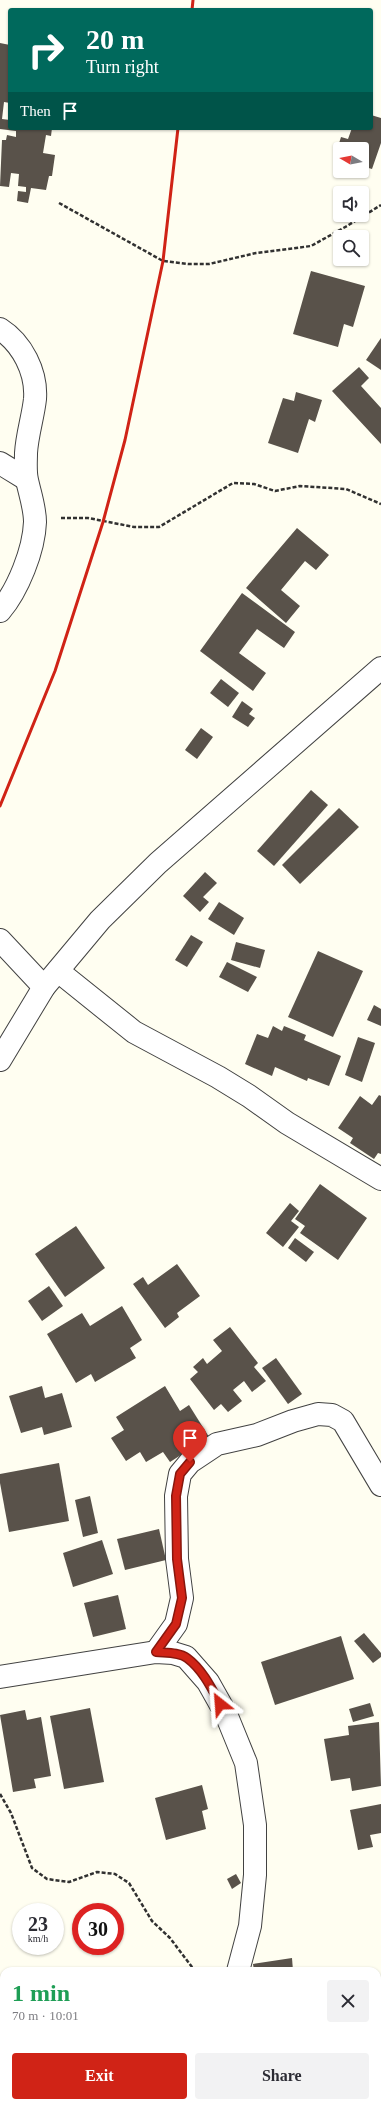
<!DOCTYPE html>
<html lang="en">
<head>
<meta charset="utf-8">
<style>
	body { margin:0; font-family:"Times New Roman",serif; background:#f2f2f3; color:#2b2b33; height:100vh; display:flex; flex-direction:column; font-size:15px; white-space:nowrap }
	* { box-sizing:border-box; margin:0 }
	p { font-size:13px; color:#7c7c81 }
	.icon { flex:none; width:22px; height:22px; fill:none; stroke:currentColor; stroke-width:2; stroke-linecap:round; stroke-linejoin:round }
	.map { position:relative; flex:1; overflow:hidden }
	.drawer { position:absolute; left:0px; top:1967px; width:381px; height:140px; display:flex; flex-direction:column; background:#fff; border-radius:12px 12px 0 0; box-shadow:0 1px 3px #0004 }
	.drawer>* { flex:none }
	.top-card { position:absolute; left:8px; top:8px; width:365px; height:122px; border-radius:4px; box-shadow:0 1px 3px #0004; background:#00695c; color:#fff; overflow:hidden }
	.needle { width:26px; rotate:280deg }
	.controls { position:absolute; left:333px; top:142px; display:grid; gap:8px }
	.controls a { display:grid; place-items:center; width:36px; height:36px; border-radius:4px; background:#fff; box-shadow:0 1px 3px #0004; font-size:20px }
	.speed { position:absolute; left:12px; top:1903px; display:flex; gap:8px; font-size:20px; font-weight:700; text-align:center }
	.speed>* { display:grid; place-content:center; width:52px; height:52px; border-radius:50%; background:#fff; box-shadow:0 1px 3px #0004; line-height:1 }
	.speed small { font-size:10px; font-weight:400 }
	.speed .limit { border:6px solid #d22; background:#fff; color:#111 }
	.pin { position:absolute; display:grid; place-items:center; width:34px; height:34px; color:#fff; margin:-41px -17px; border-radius:50% 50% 50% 0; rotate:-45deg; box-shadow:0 0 4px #0007 }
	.pin .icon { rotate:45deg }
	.me { position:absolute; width:44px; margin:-22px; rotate:332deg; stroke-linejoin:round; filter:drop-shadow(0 0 3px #0008) }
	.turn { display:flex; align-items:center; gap:14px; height:84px; padding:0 12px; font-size:18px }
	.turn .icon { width:52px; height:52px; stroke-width:2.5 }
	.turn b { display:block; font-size:28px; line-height:34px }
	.then { display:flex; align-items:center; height:38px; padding:0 12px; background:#0003; gap:8px; font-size:15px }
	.round { display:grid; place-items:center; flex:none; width:42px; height:42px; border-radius:4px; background:#f2f2f3 }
	.head { display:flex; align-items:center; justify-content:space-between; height:68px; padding:0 12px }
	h1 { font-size:24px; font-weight:700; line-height:30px; color:#1e9e55 }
	.action { display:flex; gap:8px; margin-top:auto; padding:8px 12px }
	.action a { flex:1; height:46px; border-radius:4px; background:#d02316; color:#fff; font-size:16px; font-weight:700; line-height:46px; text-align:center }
	.action a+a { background:#f2f2f3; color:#2b2b33 }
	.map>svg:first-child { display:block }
</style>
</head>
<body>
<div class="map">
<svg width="381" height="2107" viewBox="0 0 381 2107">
	<rect width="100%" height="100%" fill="#fffef1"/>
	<g fill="#59524a">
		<path d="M0,43L10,45V103L4,102L2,119L10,120V128H52L51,136L46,135L43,153L55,155L52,176H49L46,190L31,188L28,203L17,201L18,191L26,192V187L18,186L19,174L11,173L9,187L0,186L2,140H6L7,135L16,137V131L0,129Z"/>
		<path d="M371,115L381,118V143L372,169L362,166V149H340V158L335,156L341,137L348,139L352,128H371Z"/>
		<path d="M311,271L365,286L353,327L344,324L338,347L293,334Z"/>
		<path d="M381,338V370L366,360Z"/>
		<path d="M359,367L369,378L361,386L381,408V444L332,391Z"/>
		<path d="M296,392L322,400L315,422L309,419L298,453L268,443L283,398L294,401Z"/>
		<path d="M297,528L329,555L316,570L305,561L281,590L300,606L286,623L246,588Z"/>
		<path d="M242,593L295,632L284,648L257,629L239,653L266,673L253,691L200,651Z"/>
		<path d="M221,679L239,693L228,707L210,693Z"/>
		<path d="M242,701L253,709L249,714L255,718L248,727L232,717Z"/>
		<path d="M201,728L213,737L197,759L185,750Z"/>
		<path d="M311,790L328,805L274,866L257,851Z"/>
		<path d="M339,808L359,827L300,884L282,865Z"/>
		<path d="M205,872L217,883L203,897L209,902L200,912L183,896Z"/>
		<path d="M219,902L244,918L234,935L208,919Z"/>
		<path d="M191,935L203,942L187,967L175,960Z"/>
		<path d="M236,942L265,950L260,968L231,960Z"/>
		<path d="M318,951L363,971L333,1037L288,1017Z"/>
		<path d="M227,962L257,977L248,992L219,977Z"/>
		<path d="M374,1005L381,1009V1026L367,1020Z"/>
		<path d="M273,1026L282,1031L284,1026L306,1035L304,1040L341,1056L329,1086L308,1078L307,1081L275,1067L272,1076L245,1064L257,1034L268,1038Z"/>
		<path d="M358,1037L375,1043L362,1082L345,1075Z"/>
		<path d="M379,1095L381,1096V1154L378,1153L374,1159L350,1143L353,1138L338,1128L360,1096L372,1105Z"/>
		<path d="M320,1184L367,1218L338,1260L300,1233L305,1226L295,1219Z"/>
		<path d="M290,1203L299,1211L291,1221L299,1227L283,1247L266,1233Z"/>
		<path d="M76,1226L105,1268L65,1297L35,1254Z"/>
		<path d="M295,1238L314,1252L306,1262L288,1248Z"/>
		<path d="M177,1264L200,1296L177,1313L179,1317L165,1328L133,1284L143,1277L148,1285Z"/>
		<path d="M49,1286L63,1306L42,1321L28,1301Z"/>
		<path d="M122,1306L142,1340L130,1348L136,1358L95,1382L91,1374L76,1383L47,1334L82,1313L90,1326Z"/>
		<path d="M230,1327L258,1363L254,1367L266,1381L252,1392L244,1381L233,1390L242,1401L228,1412L221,1404L214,1410L190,1379L198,1372L193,1367L203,1358L207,1364L222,1351L213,1340Z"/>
		<path d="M276,1358L302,1394L288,1404L262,1368Z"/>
		<path d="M42,1386L45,1398L62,1393L72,1427L44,1435L42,1427L21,1433L9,1396Z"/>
		<path d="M165,1386L180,1411L189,1405L209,1437L170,1462L163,1452L146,1462L140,1452L126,1461L111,1438L124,1430L116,1417Z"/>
		<path d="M59,1463L69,1521L9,1532L0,1483V1474Z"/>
		<path d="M90,1496L98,1533L83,1537L75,1500Z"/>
		<path d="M159,1529L166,1560L125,1570L117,1539Z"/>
		<path d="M102,1540L113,1574L73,1587L63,1553Z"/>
		<path d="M118,1595L126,1629L93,1637L84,1603Z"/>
		<path d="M364,1633L381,1653V1657L373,1663L354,1641Z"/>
		<path d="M341,1636L354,1679L275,1705L261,1662Z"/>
		<path d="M370,1703L374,1716L353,1722L349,1709Z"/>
		<path d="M90,1708L104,1782L64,1789L50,1716Z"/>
		<path d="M25,1710L27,1720L41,1717L51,1776L34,1779L36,1788L13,1792L0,1715Z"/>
		<path d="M379,1722L381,1786L352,1791L350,1778L331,1781L324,1739L349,1735L348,1726Z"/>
		<path d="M202,1785L208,1809L202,1811L206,1829L166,1840L155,1798Z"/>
		<path d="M381,1804V1833L370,1835L373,1847L358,1850L350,1810Z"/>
		<path d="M236,1874L241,1883L232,1889L227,1879Z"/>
		<path d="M292,1958L293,1971H254L253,1964Z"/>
		<path d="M0,1998L4,2000V2026L0,2024Z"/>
	</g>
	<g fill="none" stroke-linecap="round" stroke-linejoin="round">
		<defs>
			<g id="minor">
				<path d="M0,329C22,343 37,372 35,399C33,417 27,435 26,453C26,461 25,472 27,480C30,494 35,508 35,522C34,550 18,590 0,611"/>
				<path d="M0,463L26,479"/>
				<path d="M0,940L44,987"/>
				<path d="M58,971L134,1032L218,1077L249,1096L287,1123L381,1179"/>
				<path d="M0,1060L44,987L100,920L158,863L381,668"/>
				<path d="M156,1652L176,1624L182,1598L177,1559L176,1496L180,1474L190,1462L217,1444L257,1435L293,1421L318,1414L332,1415L343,1421L381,1485"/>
				<path d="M0,1677L156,1652L173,1653L186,1657L208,1682L226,1714L246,1763L255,1825V1875L250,1926L238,1971"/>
				<path d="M268,2103L270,2107"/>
				<path d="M379,2107L381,2105"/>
			</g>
		</defs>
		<use href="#minor" stroke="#424242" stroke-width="24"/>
		<g stroke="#313131" stroke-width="2.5" stroke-dasharray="4 2" stroke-linecap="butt">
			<path d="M59,203L163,261L188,264H209L256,253L311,246L347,226L381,205"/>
			<path d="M61,518H88L134,527H159L233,483L254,484L275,491L300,486L346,489L381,504"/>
			<path d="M0,1794L11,1813L32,1868L47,1879L69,1882L97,1872L115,1874L129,1883L152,1921L170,1938L195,1971"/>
		</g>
		<use href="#minor" stroke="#fff" stroke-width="22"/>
		<g stroke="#d02316" stroke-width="3">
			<path d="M192,10L193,0"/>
			<path d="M0,806L55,671L103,522L125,440L163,261L178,128"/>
		</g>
	</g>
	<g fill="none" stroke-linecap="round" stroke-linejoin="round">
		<defs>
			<path id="route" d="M190,1462L180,1474L176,1496L177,1559L182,1598L176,1624L156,1652C166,1653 179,1652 187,1658C202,1669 211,1687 220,1704"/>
		</defs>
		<use href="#route" stroke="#87170e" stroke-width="10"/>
		<use href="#route" stroke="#d02316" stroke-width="7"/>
	</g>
</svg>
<div class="controls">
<a><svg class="needle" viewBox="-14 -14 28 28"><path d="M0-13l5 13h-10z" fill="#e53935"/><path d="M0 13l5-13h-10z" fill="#7c7c81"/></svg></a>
<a><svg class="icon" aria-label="sound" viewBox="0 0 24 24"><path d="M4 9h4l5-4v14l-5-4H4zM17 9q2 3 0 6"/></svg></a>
<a><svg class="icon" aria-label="search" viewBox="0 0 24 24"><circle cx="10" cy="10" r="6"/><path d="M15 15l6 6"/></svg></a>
</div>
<div class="speed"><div>23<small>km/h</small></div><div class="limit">30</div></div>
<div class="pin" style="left:190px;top:1462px;background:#d93025"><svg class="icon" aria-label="arrive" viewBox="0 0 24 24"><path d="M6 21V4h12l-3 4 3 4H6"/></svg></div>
<svg class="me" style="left:220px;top:1704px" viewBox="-20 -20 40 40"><path d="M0-17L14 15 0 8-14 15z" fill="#d02316" stroke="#fff" stroke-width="4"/></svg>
<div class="top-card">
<div class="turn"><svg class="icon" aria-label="right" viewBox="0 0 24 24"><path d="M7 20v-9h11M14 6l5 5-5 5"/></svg><div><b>20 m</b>Turn right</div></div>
<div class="then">Then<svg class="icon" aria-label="arrive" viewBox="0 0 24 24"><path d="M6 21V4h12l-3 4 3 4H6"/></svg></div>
</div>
<section class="drawer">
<div class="head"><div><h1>1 min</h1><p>70 m · 10:01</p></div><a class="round"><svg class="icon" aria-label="close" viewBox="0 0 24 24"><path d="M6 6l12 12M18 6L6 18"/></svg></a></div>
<div class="action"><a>Exit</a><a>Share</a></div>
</section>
</div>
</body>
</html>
